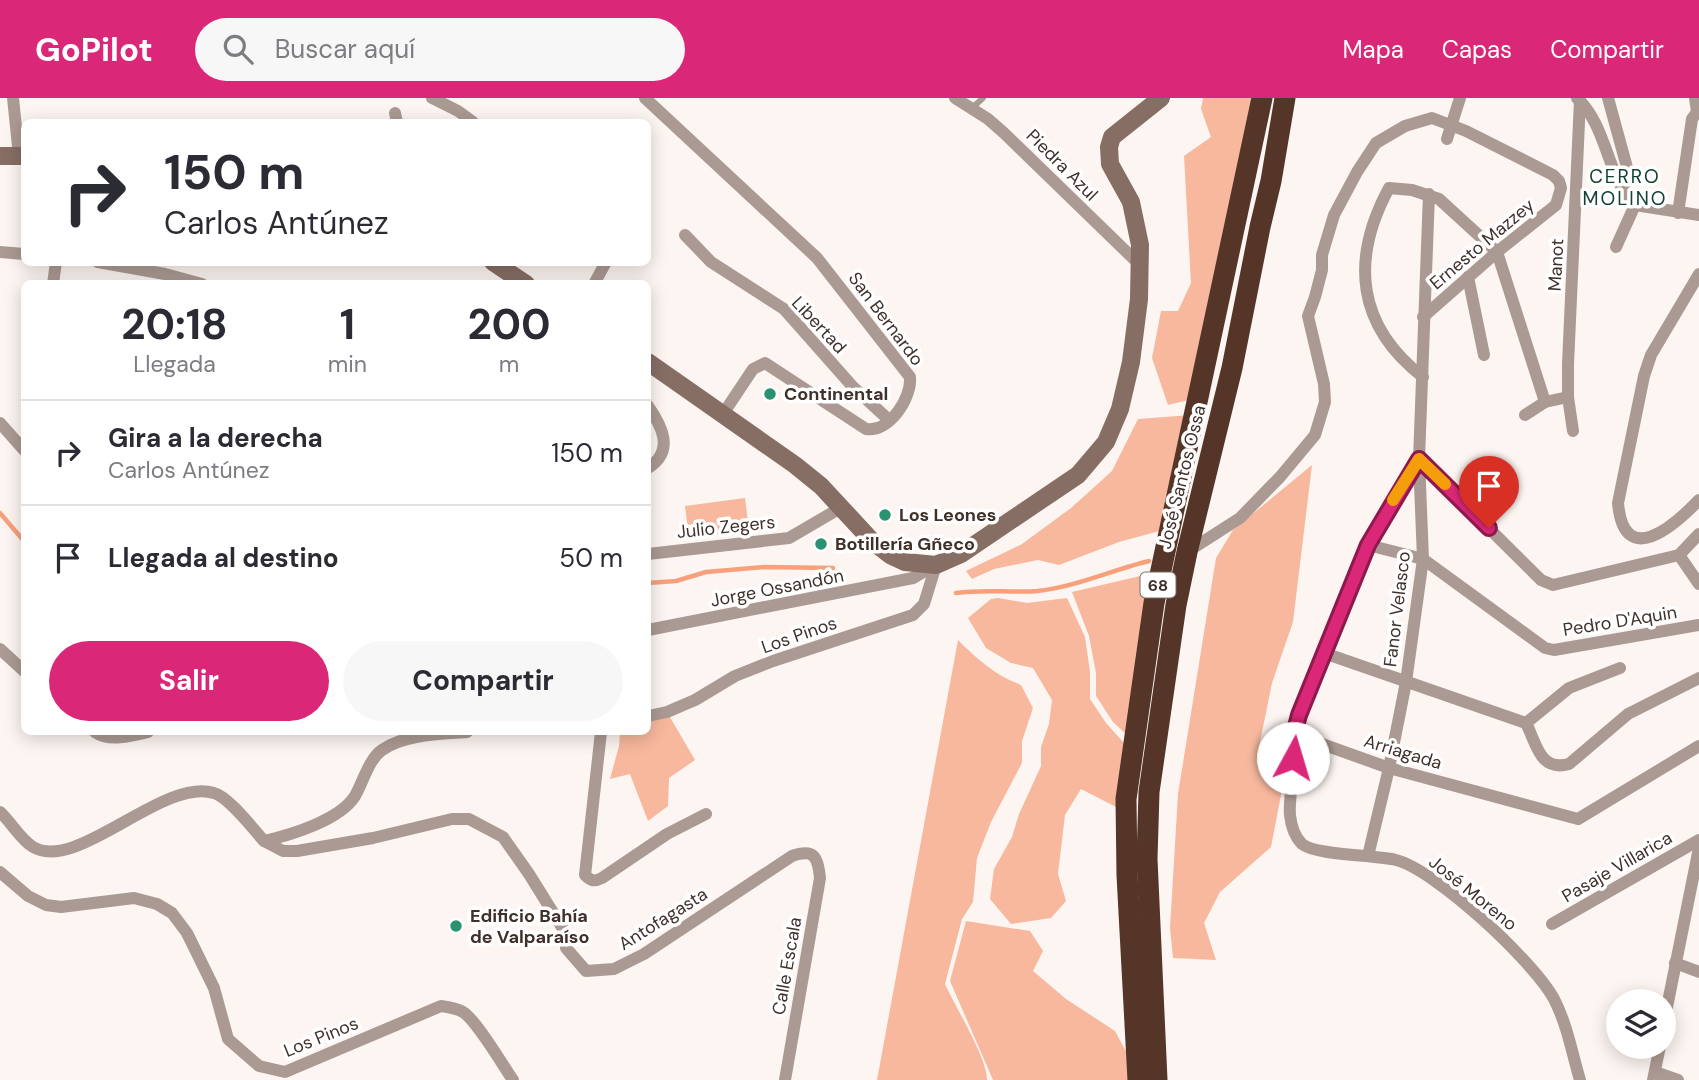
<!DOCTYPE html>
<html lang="es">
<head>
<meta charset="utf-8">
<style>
	body { margin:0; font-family:"DM Sans",sans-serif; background:#f7f7f7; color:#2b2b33; height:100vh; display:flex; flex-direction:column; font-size:26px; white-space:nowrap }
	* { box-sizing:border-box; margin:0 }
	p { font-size:23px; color:#7c7c81 }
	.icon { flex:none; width:38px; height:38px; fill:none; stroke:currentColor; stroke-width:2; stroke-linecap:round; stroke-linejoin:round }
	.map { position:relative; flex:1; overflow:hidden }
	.sheet { position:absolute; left:21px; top:182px; width:630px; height:455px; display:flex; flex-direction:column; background:#fff; border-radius:10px; box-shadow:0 4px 18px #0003 }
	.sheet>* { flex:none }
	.hud { position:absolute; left:21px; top:21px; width:630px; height:147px; border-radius:10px; box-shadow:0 4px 18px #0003; background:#fff; color:#2b2b33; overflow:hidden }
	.fabs { position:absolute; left:1606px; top:891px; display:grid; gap:14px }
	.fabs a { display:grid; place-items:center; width:70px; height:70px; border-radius:50%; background:#fff; box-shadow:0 4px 18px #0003; font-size:35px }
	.pin { position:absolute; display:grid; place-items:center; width:60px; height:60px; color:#fff; margin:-72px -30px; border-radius:50% 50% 50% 0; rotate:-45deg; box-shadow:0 0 7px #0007 }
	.pin .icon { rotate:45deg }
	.me { position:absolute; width:77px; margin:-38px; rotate:6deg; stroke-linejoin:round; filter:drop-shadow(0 0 5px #0008) }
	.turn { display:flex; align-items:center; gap:24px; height:147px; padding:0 28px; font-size:32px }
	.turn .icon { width:91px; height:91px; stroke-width:2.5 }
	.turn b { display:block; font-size:49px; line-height:60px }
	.eta { display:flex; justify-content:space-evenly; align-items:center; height:119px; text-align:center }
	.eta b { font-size:42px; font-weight:700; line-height:49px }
	.cta { display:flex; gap:14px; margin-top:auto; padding:14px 28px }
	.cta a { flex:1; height:80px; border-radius:42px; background:#db2777; color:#fff; font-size:28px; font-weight:700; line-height:80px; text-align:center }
	.cta a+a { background:#f7f7f7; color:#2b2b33 }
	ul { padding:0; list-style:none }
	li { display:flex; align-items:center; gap:21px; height:105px; padding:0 28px; border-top:2px solid #e1e1e2 }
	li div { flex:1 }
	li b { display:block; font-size:26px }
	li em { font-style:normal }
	header { display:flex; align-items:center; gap:42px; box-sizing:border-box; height:98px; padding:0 35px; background:#db2777; color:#fff }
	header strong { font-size:33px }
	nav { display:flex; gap:38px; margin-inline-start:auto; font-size:24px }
	.search { width:490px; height:63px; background:#f7f7f7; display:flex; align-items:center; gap:18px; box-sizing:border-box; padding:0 24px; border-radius:38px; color:#7c7c81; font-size:26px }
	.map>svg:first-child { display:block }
</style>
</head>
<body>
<header>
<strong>GoPilot</strong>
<div class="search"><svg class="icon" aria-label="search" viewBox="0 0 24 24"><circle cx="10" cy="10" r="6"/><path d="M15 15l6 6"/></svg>Buscar aquí</div>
<nav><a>Mapa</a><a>Capas</a><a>Compartir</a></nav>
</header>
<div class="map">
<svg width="1699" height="982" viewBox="0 0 1699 982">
	<rect width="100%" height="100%" fill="#fdf5f1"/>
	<g fill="#f7b89d">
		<path d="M1203,0H1259L1197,300L1168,307L1152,260L1161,213H1178L1191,185L1184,58L1211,39L1201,11Z"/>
		<path d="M1191,317L1163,432L1119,444L1059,467L1038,462L994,471L972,481L966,473L1022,446L1071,410L1112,373L1138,321Z"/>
		<path d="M1312,367L1293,524L1272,585L1259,649L1285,676L1271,749L1220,794L1204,825L1216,862L1173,860L1170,830L1178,696L1216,460L1233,432Z"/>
		<path d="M745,400L749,432L689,440L685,408Z"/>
		<path d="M1153,475L1128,638L1113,624L1096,598V575L1089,538L1072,494Z"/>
		<path d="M998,500L1027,505L1067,500L1085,539L1090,574V601L1106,625L1125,646L1118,710L1081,691L1065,717L1058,776L1066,803L1051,820L1011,826L990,801L994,771L1012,739L1019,716L1041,668V649L1049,626L1052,602L1033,570L1011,565L986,550L968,520L991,501Z"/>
		<path d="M958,542C977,561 996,578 1021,587L1033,610L1022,643V665L991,724L977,760L973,804L962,821L945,886C955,908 988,962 987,982H877Z"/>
		<path d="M667,614L695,662L669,680L668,708L648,723L630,676L610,681L619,648L620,634H648V618Z"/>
		<path d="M966,823L1030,833L1043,853L1033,873L1066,901L1115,933L1129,959L1130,982H993L950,883Z"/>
	</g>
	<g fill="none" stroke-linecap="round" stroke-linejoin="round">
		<g stroke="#f7a17c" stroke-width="4.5">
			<path d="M0,415L24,443"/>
			<path d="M648,485L676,483L706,474L765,469L833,470"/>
			<path d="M956,495C983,491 1010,495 1038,493C1075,489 1112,472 1149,463"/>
		</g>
		<path stroke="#ab9a93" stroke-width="6" d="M972,10L983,0"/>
		<g stroke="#ab9a93" stroke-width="12">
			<path d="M13,0L19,58"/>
			<path d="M432,0L458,13L473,24"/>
			<path d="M645,0L817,160L910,279C912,300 889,335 866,331L765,265L753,271L723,316"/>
			<path d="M955,0L988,21L1004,35L1139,166"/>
			<path d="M1577,0C1608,29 1606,78 1635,107L1699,117"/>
			<path d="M1608,0L1628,73L1623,90"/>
			<path d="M395,15L397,24"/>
			<path d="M1447,41L1460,0"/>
			<path d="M1678,115L1692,21L1697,14L1695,0"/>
			<path d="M685,137L711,164L784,211L853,289L889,322"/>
			<path d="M1616,149L1635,107"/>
			<path d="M0,154L24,156"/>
			<path d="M98,164L165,176L202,186"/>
			<path d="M1699,176L1651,257L1644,278L1618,405C1624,472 1674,428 1699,402"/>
			<path d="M1468,179L1484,257"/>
			<path d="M53,186L56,164"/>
			<path d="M594,186L606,164"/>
			<path d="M1423,279C1357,228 1350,162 1389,90L1412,92L1439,101L1497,154L1545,304"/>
			<path d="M648,308C662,328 675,353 648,370"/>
			<path d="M1525,317L1545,304L1568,299"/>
			<path d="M0,325L24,352"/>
			<path d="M1573,333L1568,299V266L1580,2"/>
			<path d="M1368,447L1423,461L1545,550L1554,552L1699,527"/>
			<path d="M1187,454L1240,420L1280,379L1315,337L1325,304L1324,286L1308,218L1315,199L1322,172V157L1334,117L1357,74L1376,45L1405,28L1432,20L1466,33L1553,77L1559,83L1561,90L1556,107L1497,154L1423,219"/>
			<path d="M648,456L789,440L842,409"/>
			<path d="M1679,457L1699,486"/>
			<path d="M648,532L913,480L935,467"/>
			<path d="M0,551L24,573"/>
			<path d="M1324,555L1526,625"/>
			<path d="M648,618L667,614L695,602L735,578L773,563L913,517L924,506L936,467"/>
			<path d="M1526,625C1537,647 1540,674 1569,666L1628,616L1699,580"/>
			<path d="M1526,625L1569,590L1620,570"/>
			<path d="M95,634C109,644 132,638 148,634"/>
			<path d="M601,634L585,777C591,783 594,784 602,780L667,736L706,716"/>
			<path d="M1294,636L1389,670L1578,721L1699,648"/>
			<path d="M0,714C11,724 20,741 33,749C77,775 163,679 214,695C229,699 253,731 264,743C291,737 340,722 355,698C363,684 369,661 382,652C405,636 441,636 467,634"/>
			<path d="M264,743L283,753H297L373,740L452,721H469L503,739L529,776L565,834L566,850L586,873L614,871L644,856L792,758C815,750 818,760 820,780L785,982"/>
			<path d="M1368,758L1389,670L1406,584L1423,461L1419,361L1429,96"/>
			<path d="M0,774L28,798L46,807L61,809L134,800L157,806L172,815L187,835L214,890L228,941L259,968L285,974L441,908C449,909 456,910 463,914C477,923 502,966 513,982"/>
			<path d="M1552,826L1699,742"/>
			<path d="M1675,865L1699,874"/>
			<path d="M1664,924L1699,750"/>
			<path d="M1655,974L1678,982"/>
			<path d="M1580,982C1572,955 1567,926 1554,901C1534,864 1436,772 1396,762C1375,757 1315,757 1302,746C1295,739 1291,727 1290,717C1289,707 1291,695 1292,685C1293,662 1293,639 1299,617L1368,447L1419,361L1541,482L1553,487L1679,457L1699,436"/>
			<path d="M1653,982L1660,948"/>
		</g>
		<g stroke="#866e64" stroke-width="18">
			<path d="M0,58H24"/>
			<path d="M493,164L526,186"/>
			<path d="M648,264L795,367L821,388L872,443L890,457L905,464L936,467L961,456L1078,377L1106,344L1120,311L1131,264L1139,201L1140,147L1131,104L1110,66L1109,49L1112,39L1161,0"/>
		</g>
		<g stroke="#543528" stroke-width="21">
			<path d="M1138,982L1127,777L1126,701L1154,505L1262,0"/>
			<path d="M1157,982L1147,761L1149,694L1176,507L1187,454L1232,270L1260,129L1271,83L1285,0"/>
		</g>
	</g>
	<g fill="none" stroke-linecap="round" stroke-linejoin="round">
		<defs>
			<path id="route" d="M1293,660L1294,636L1299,617L1368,447L1419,361L1489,430"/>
		</defs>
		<use href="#route" stroke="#8e194d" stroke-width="18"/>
		<use href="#route" stroke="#db2777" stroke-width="12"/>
		<path stroke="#f59e0b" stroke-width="12" d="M1393,402L1419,361L1445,386"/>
	</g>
	<g fill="#299270" stroke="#fff" stroke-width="2.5">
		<circle cx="770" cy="296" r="7"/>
		<circle cx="885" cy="417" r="7"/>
		<circle cx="821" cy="446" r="7"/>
		<circle cx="456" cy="828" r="7"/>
	</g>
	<g text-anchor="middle" stroke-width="7" stroke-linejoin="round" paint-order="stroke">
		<rect fill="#fff" stroke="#796e6a" stroke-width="2" x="1140.5" y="474.5" width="35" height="25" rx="5"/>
		<g font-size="16" font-weight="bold" fill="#3f302a">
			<text x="1158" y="493">68</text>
		</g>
		<g font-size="18" fill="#3f302a" stroke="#fff">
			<text transform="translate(1062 67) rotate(45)" y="6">Piedra Azul</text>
			<text transform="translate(1482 146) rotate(-40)" y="6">Ernesto Mazzey</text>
			<text transform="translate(1556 167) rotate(-87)" y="6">Manot</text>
			<text transform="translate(886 221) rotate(53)" y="6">San Bernardo</text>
			<text transform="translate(819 227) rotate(47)" y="6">Libertad</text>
			<text transform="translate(1182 379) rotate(-76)" y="6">José Santos Ossa</text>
			<text transform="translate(726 429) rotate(-6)" y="6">Julio Zegers</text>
			<text transform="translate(777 490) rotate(-11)" y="6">Jorge Ossandón</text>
			<text transform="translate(1397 511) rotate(-83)" y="6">Fanor Velasco</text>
			<text transform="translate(1620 523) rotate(-9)" y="6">Pedro D'Aquin</text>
			<text transform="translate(799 537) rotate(-19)" y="6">Los Pinos</text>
			<text transform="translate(1403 654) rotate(17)" y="6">Arriagada</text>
			<text transform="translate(1617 769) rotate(-30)" y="6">Pasaje Villarica</text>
			<text transform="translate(1473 795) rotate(39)" y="6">José Moreno</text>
			<text transform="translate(663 821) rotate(-32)" y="6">Antofagasta</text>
			<text transform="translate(787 868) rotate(-80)" y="6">Calle Escala</text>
			<text transform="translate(321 939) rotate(-22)" y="6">Los Pinos</text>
		</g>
		<g font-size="18" font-weight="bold" fill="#3f302a" stroke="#fff" text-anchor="start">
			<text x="784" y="302">Continental</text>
			<text x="899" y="423">Los Leones</text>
			<text x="835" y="452">Botillería Gñeco</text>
			<text x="470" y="824">Edificio Bahía<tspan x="470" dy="21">de Valparaíso</tspan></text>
		</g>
		<g font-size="19" letter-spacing="2" fill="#114232" stroke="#fff">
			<text x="1625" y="85">CERRO<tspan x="1625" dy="22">MOLINO</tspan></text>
		</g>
	</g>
</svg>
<div class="fabs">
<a><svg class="icon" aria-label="layers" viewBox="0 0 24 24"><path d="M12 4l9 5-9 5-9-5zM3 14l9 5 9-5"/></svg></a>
</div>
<div class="pin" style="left:1489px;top:430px;background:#d93025"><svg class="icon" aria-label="arrive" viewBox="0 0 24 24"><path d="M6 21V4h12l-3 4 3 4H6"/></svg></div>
<svg class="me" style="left:1293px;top:660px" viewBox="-20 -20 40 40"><circle r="19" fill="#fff"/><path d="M0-13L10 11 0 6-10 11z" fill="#db2777"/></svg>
<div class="hud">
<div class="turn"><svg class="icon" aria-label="right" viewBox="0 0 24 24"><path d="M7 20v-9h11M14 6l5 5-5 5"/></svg><div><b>150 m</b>Carlos Antúnez</div></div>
</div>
<section class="sheet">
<div class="eta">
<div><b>20:18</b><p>Llegada</p></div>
<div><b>1</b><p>min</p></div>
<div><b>200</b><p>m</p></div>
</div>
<ul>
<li><svg class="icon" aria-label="right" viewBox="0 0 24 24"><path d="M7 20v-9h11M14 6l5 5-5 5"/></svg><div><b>Gira a la derecha</b><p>Carlos Antúnez</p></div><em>150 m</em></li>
<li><svg class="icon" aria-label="arrive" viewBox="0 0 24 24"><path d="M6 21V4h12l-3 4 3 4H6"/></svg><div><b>Llegada al destino</b></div><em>50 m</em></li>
</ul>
<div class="cta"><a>Salir</a><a>Compartir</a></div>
</section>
</div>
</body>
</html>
